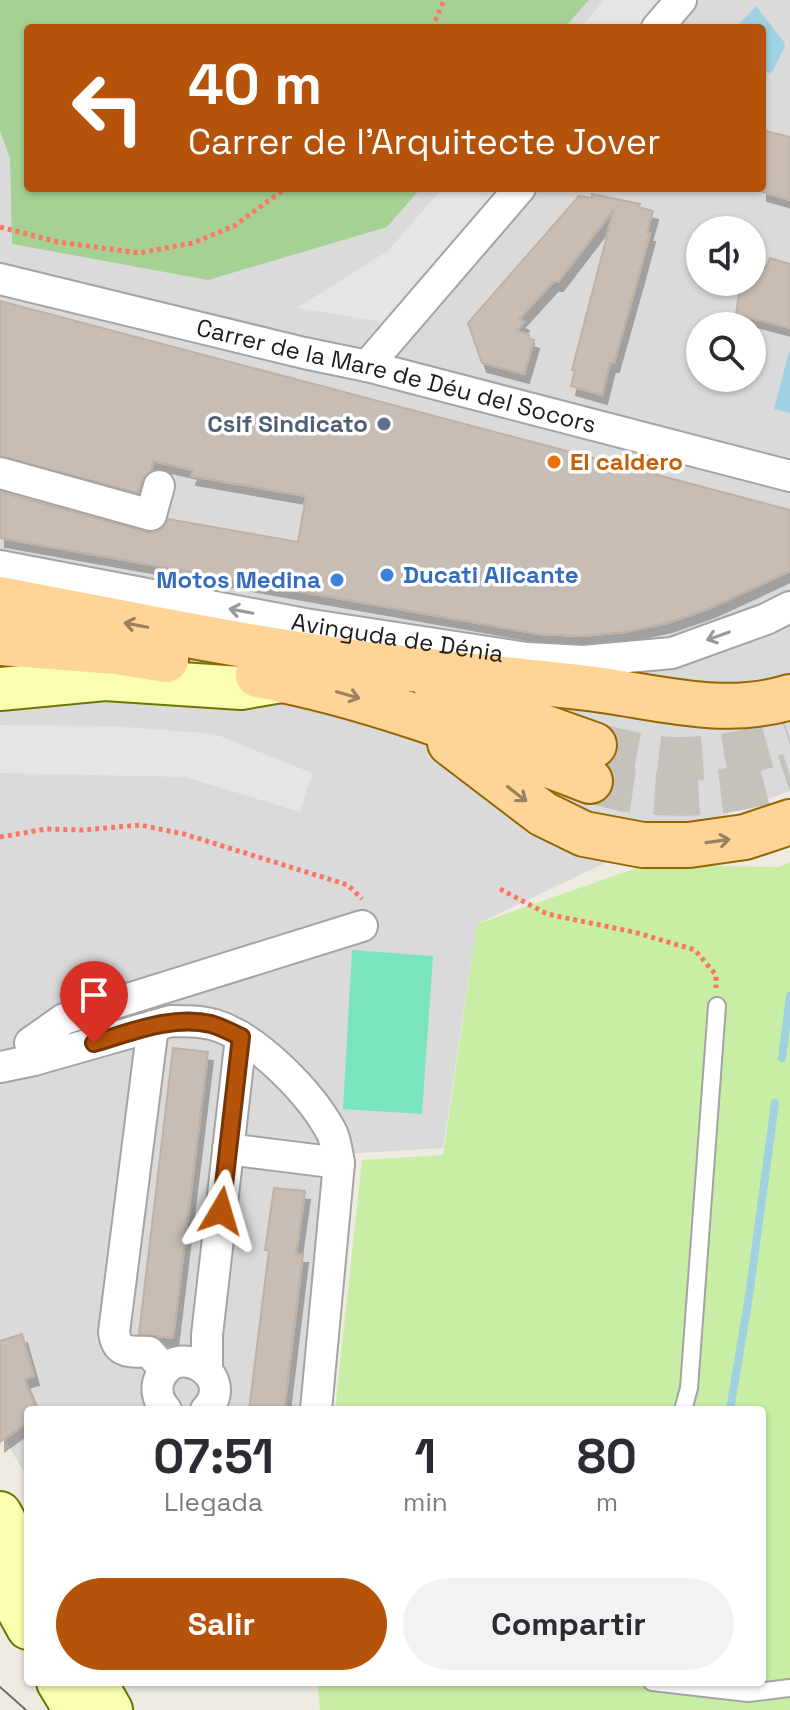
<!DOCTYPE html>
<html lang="es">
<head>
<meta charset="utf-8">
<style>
	body { margin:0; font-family:"Space Grotesk",sans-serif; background:#f2f2f3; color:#2b2b33; height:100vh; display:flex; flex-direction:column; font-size:30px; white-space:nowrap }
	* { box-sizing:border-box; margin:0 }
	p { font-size:26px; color:#7c7c81 }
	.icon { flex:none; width:44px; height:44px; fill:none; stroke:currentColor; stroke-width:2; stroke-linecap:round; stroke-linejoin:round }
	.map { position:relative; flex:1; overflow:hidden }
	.drawer { position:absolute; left:24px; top:1406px; width:742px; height:280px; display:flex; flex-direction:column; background:#fff; border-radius:8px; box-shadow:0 2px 6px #0004 }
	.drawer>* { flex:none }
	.banner { position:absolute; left:24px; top:24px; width:742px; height:168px; border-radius:8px; box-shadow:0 2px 6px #0004; background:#b45309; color:#fff; overflow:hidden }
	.tools { position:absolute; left:686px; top:216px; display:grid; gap:16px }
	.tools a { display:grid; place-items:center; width:80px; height:80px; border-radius:50%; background:#fff; box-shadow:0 2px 6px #0004; font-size:40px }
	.pin { position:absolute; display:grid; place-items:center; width:68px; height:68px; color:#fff; margin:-82px -34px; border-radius:50% 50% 50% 0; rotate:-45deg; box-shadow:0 0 8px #0007 }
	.pin .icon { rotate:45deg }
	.me { position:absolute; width:88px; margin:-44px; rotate:7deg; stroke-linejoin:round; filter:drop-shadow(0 0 6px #0008) }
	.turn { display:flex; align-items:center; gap:28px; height:168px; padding:0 32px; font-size:36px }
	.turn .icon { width:104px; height:104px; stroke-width:2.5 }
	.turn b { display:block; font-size:56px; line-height:68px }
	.eta { display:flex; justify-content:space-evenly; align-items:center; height:136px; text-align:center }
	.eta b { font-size:48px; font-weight:800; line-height:56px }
	.cta { display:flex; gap:16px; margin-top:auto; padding:16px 32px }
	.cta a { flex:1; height:92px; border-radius:48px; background:#b45309; color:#fff; font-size:32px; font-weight:800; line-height:92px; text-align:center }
	.cta a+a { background:#f2f2f3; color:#2b2b33 }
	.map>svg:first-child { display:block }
</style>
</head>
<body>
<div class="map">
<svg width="790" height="1710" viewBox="0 0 790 1710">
	<defs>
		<filter id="shadow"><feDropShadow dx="5" dy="9" stdDeviation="0" flood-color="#0004"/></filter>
	</defs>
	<rect width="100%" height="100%" fill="#efebe2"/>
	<path fill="#dbdada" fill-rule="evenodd" d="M0,0H790V791L643,845L477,924L443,1148L327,1155L302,1410H28V1479L0,1431ZM28,28H762V188H28ZM700,230H752V282H700ZM700,326H752V378H700Z"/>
	<path fill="#c7eea4" d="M790,862V1710H320L317,1682H762V1410H335L362,1160L443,1155L477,924L645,865L780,867Z"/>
	<path fill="#a5d294" d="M0,0H589L564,28H28V188H421L387,227L208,280L12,244L10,158L0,131Z"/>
	<path fill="#7ae5bd" d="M352,950L433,956L422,1114L343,1109Z"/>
	<g fill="#e5e5e5">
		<path d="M604,0H661L637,28H580Z"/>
		<path d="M442,188H499L383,322L297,308L389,250Z"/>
		<path d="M0,725L112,726L215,734L312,773L300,812L185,777L0,773Z"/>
	</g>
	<g fill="#9fd1e0">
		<path d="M756,6L784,42L785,46L773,71L770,73L762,71V28H735Z"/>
		<path d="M789,352H790V413L774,409Z"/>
	</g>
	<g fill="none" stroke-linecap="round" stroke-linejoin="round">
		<g stroke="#9fd1e0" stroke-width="8">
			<path d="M782,1058L790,996"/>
			<path d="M730,1410L749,1296L775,1103"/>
		</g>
	</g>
	<g fill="#c7bdb5" stroke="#c2b1a3" stroke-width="2" filter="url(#shadow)">
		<path d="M762,130L790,137V200L762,192Z"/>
		<path d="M592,194L640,204L638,207L653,211L647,233H650L639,274L614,363H610L602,395L571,386L575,370H572L614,209L558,282H553L519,319L524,322L517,331L529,335L528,338L534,340L524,374L482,363L468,323L579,196L592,198Z"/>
		<path d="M770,258L790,264V328L736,314L741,282H752V265L766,268Z"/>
		<path d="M0,301L790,510V571L710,608L667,623L625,632L581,636L539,634L0,538V492L146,532L155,533L163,528L168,519L298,542L306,496L191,476L193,470L153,461L151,471L146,474L142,480L138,493L0,456Z"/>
		<path d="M173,1048L208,1052L173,1338L139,1334Z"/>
		<path d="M274,1188L305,1191L296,1254H303L284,1410H249L269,1250H265Z"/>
		<path d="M22,1334L34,1376L24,1379L37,1410H28V1422L0,1442V1341Z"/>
	</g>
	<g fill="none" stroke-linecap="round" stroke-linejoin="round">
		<g stroke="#c5c2bb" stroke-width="44" stroke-dasharray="44 22" stroke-linecap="butt">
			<path d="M594,745C620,751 647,758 674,759C713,760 753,752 790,739"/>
			<path d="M590,781C604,784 619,789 633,791C687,798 740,792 790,775"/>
		</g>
		<defs>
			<g id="service">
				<path d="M683,1410L689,1388L717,1006"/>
				<path d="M652,1682L748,1693L790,1688"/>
			</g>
			<g id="minor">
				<path d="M657,28L681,0"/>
				<path id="s1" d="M0,279L304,353L367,366L790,476"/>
				<path d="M367,366L520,188"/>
				<path d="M0,473L151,515L159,486"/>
				<path id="s2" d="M0,566L305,624L527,658L583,661L672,653L766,619L790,607"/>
				<path d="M153,1026L114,1332C117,1355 130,1351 149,1352L165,1370"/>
				<path d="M34,1060L30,1043L64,1019L362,926"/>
				<path d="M0,1067L34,1060L171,1021C186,1021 201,1021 215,1025C257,1038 311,1093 332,1133C336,1142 337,1153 339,1163L316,1410"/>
				<path d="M228,1149L339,1163"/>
				<path d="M207,1370V1335L241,1037"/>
				<path d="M166,1410C159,1402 155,1391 159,1380C175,1338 238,1376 206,1410"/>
			</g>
			<g id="secondary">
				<path d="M0,689L105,679L241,688L287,680"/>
				<path d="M0,1513L28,1565"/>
				<path d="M0,1577L28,1628"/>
				<path d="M58,1682L75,1710"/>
				<path d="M95,1682L111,1710"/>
			</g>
			<g id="primary">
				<path d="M0,599C117,621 234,646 352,662C430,672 508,679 587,688C655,696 722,718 790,697"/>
				<path d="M0,643L116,652L166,660"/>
				<path d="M258,675C373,696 481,739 590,781"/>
				<path d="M437,689L594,745"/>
				<path d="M450,743L543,814L584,834L643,845H689L745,837L790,822"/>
			</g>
		</defs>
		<use href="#service" stroke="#a4a4a4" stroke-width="20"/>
		<use href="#minor" stroke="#a4a4a4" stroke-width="34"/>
		<use href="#secondary" stroke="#6a7800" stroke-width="46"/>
		<use href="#primary" stroke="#966600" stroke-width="48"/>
		<g stroke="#ff7563" stroke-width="5" stroke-dasharray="4 4" stroke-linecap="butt">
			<path d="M432,28L444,0"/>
			<path d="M0,227L58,242L139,253L193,243L234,226L286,188"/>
			<path d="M0,837L46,829L83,830L140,825L184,834L348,885L362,899"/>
			<path d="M500,889L547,914L634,932L695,950L716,975V988"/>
		</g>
		<use href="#service" stroke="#fff" stroke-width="16"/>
		<use href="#minor" stroke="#fff" stroke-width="30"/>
		<use href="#secondary" stroke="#f9feb1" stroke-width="42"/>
		<use href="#primary" stroke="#ffd497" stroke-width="44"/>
		<path stroke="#6b6b6b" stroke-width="2" d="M0,1687L26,1710"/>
	</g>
	<defs><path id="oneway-shaft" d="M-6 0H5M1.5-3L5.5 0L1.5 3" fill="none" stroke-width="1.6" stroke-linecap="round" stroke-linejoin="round" transform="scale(2)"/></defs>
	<g stroke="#999">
		<use href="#oneway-shaft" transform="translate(241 611) rotate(-169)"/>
		<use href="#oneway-shaft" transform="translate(718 636) rotate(160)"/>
	</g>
	<g stroke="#998260">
		<use href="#oneway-shaft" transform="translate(136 625) rotate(-169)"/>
		<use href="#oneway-shaft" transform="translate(348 695) rotate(16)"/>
		<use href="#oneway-shaft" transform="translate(517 794) rotate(38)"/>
		<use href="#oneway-shaft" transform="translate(718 841) rotate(-8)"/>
	</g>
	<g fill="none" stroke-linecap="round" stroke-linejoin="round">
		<defs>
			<path id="route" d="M94,1043C132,1032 172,1015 211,1024C221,1027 231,1032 241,1037L221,1211"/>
		</defs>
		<use href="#route" stroke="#753606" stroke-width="20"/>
		<use href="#route" stroke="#b45309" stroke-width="14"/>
	</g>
	<circle fill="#5c6f8a" stroke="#fff" stroke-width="3" cx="384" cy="424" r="8"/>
	<circle fill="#e8710a" stroke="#fff" stroke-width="3" cx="554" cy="462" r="8"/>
	<g fill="#3f7fe0" stroke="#fff" stroke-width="3">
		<circle cx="387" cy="575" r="8"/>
		<circle cx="337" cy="580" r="8"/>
	</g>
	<g text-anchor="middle" stroke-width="7" stroke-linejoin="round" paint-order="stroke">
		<g font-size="24" fill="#1d1d1d" stroke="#fff">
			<text dy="8" stroke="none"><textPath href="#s1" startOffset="408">Carrer de la Mare de Déu del Socors</textPath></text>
			<text dy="8" stroke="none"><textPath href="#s2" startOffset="404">Avinguda de Dénia</textPath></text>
		</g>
		<g font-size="24" font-weight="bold" fill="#4e5e75" stroke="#fff" text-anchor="end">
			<text x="368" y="432">Csif Sindicato</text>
		</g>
		<g font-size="24" font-weight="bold" fill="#c56008" stroke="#fff" text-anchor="start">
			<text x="570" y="470">El caldero</text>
		</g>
		<g font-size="24" font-weight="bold" fill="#366cbe" stroke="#fff" text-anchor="start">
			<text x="403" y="583">Ducati Alicante</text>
			<text x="321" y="588" text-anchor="end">Motos Medina</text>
		</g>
	</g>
</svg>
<div class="tools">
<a><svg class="icon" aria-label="sound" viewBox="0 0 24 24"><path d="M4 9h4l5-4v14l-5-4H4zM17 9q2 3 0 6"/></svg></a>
<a><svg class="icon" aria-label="search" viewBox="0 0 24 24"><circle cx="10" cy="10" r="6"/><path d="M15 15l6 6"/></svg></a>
</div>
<div class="pin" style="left:94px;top:1043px;background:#d93025"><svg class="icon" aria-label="arrive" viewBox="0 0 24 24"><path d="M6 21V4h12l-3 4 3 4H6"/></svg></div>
<svg class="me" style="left:221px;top:1211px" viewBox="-20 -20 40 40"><path d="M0-17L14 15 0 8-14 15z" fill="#b45309" stroke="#fff" stroke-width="4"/></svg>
<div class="banner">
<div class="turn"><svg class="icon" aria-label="left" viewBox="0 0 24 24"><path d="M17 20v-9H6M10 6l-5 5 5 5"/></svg><div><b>40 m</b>Carrer de l'Arquitecte Jover</div></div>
</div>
<section class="drawer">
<div class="eta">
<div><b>07:51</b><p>Llegada</p></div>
<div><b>1</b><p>min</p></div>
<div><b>80</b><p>m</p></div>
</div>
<div class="cta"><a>Salir</a><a>Compartir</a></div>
</section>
</div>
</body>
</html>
